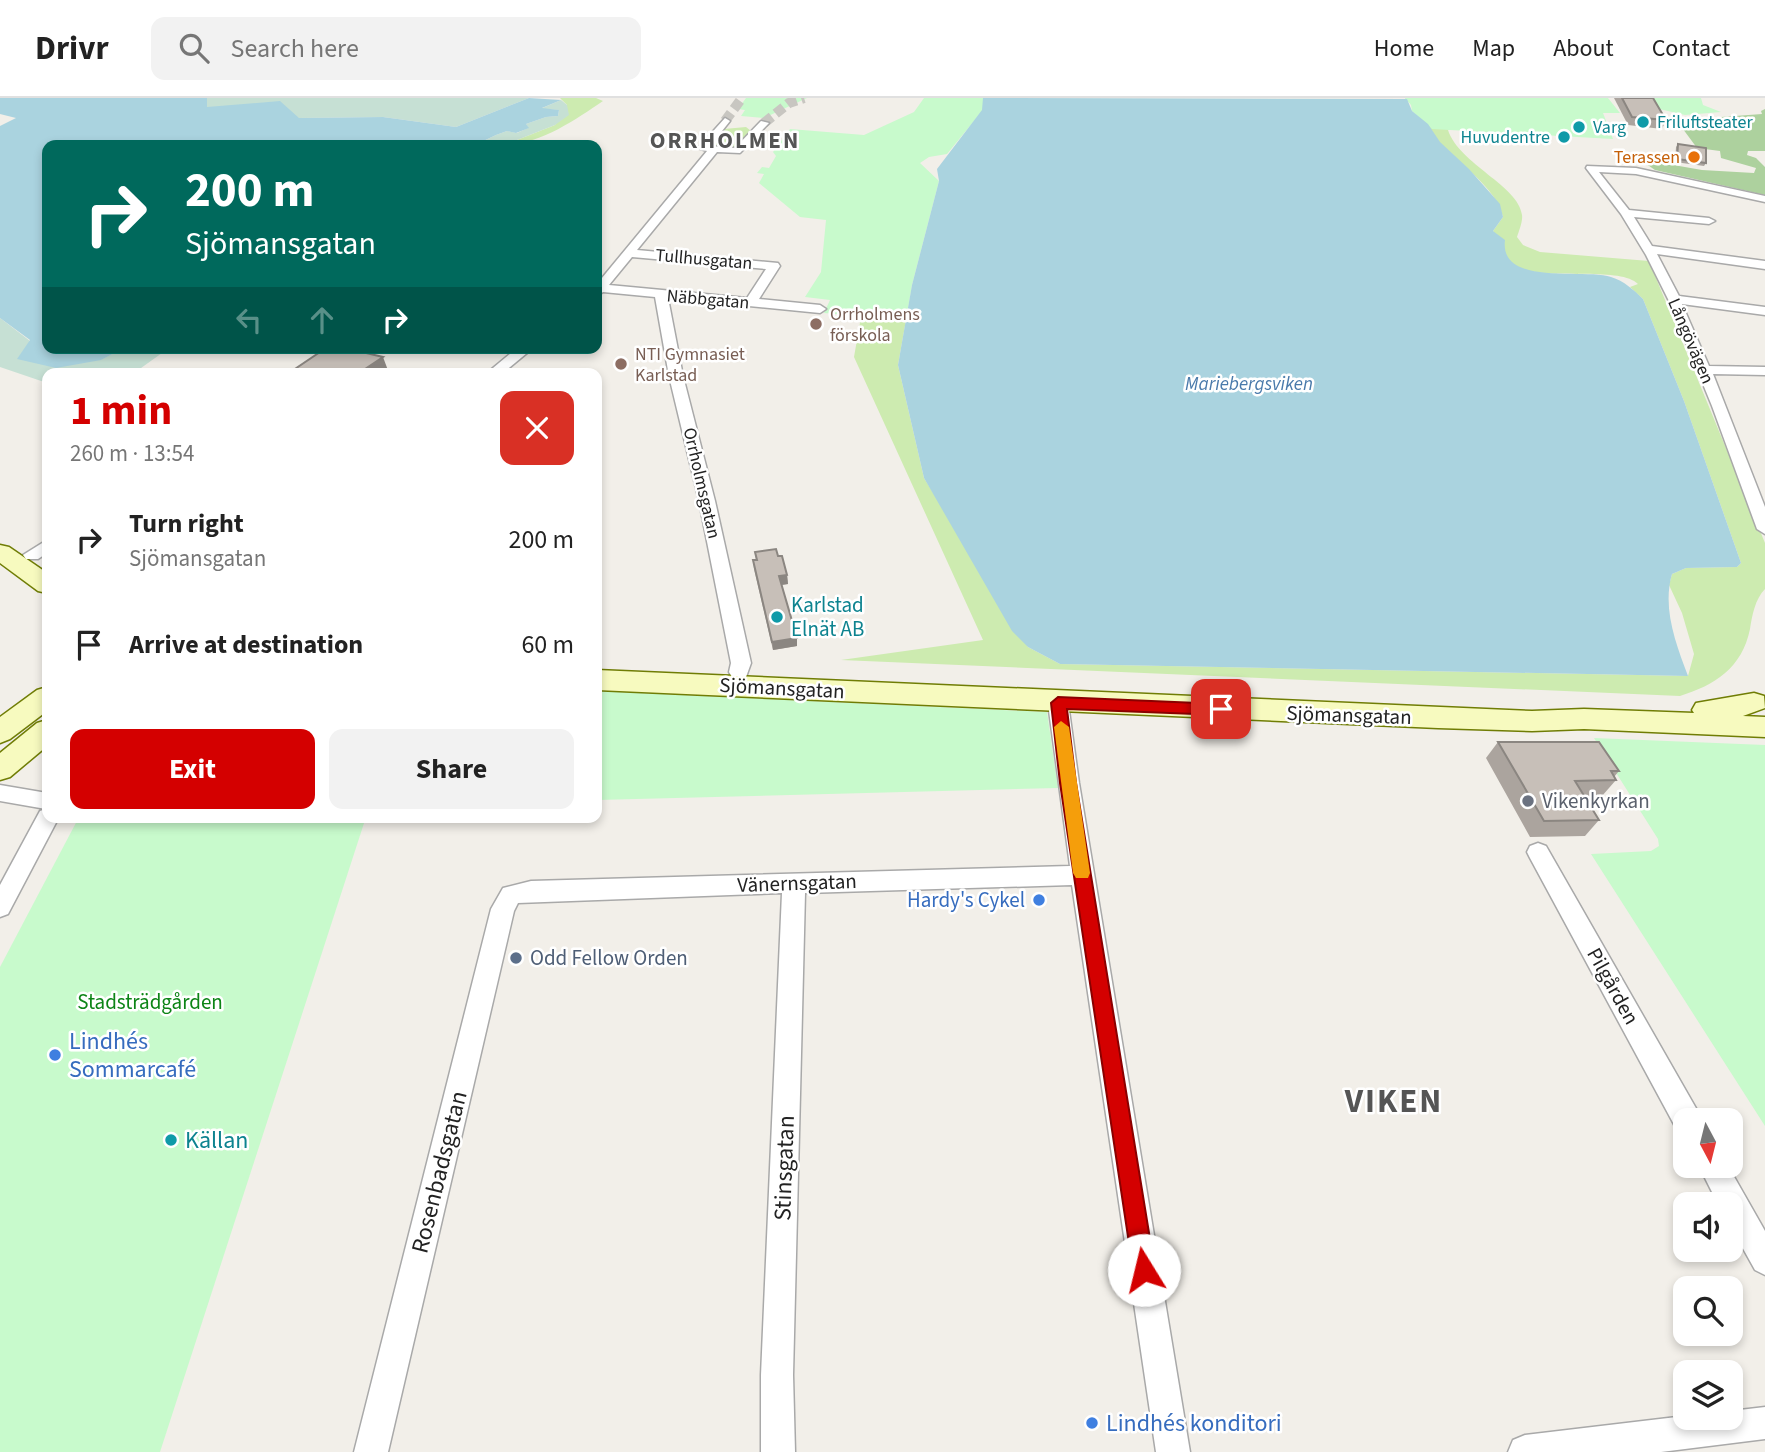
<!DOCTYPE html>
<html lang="en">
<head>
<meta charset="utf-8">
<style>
	body { margin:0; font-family:"Source Sans 3",sans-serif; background:#f2f2f2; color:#222; height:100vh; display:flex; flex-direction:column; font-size:26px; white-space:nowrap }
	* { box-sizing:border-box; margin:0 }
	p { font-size:23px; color:#767676 }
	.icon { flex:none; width:38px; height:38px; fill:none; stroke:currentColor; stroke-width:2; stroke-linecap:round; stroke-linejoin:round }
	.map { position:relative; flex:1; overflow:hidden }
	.panel { position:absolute; left:42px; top:270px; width:560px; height:455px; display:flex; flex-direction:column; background:#fff; border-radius:14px; box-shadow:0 4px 10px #0003 }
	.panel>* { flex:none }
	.top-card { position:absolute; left:42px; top:42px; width:560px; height:214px; border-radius:14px; box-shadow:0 4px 10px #0003; background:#00695c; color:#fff; overflow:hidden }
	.needle { width:46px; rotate:173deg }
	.tools { position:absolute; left:1673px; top:1010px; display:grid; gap:14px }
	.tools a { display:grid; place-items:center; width:70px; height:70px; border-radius:14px; background:#fff; box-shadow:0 4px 10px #0003; font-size:35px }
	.pin { position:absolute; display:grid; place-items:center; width:60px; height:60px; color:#fff; margin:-30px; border-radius:14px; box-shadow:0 4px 10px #0006 }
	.me { position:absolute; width:77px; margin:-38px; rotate:351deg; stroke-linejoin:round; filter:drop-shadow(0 0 5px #0008) }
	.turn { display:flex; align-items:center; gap:24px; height:147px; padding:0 28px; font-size:32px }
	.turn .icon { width:91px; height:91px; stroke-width:2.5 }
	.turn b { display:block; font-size:49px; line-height:60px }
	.lanes { display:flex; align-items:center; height:66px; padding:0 28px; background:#0003; justify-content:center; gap:35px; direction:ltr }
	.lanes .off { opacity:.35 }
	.round { display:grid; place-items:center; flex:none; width:74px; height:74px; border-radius:14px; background:#f2f2f2 }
	.overview { display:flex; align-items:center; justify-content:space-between; height:119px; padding:0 28px }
	h1 { font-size:42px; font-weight:700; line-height:52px; color:#d40000 }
	.button { display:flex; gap:14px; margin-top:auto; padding:14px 28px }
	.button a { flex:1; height:80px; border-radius:14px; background:#d40000; color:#fff; font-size:28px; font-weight:700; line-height:80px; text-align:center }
	.button a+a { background:#f2f2f2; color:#222 }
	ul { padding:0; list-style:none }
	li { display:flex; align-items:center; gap:21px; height:105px; padding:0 28px }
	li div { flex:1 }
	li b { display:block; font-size:26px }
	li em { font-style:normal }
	header { display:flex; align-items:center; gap:42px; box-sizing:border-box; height:98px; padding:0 35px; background:#fff; border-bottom:2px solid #e0e0e0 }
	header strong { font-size:33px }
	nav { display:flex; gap:38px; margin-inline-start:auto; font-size:24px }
	.search { width:490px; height:63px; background:#f2f2f2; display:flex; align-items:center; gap:18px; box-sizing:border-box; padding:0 24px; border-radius:14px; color:#767676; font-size:26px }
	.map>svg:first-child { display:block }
</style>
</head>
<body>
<header>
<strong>Drivr</strong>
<div class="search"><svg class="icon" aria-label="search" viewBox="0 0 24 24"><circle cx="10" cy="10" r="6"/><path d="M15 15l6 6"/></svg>Search here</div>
<nav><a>Home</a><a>Map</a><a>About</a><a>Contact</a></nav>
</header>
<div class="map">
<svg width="1765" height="1354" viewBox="0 0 1765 1354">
	<rect width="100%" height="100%" fill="#f2efe9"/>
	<g fill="#cdebb0">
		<path d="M560,0H596L603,3C575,22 539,47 504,47L555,27L567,7Z"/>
		<path d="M1405,0H1436L1453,32H1448C1459,66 1519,88 1522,117C1523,123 1519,133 1517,139L1523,147L1540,154L1649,163L1765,445V491C1755,501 1752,518 1750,531C1742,570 1715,587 1680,598L841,562L983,542L854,259L861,219L906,222L898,267L924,380L1028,549L1060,566L1688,578L1694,556L1682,515L1669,487L1672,476L1686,470L1737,469L1741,465L1684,303L1643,201L1630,189L1638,186C1618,166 1533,186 1511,165C1504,159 1499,142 1493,133L1503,119C1496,89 1459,66 1439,44C1427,30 1419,13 1405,0Z"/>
		<path d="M746,29L751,33L737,49H718L711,45L724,31Z"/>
	</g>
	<path fill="#add19e" d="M1765,11V53H1748L1747,57L1756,60L1765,69V97L1655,72L1639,61L1702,72L1754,75L1756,70L1721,60L1720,53L1697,50L1680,27L1681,22L1762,16L1761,13Z"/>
	<g fill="#c6e0d4">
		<path d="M207,0H529L456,29L383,19L299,20L206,9Z"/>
		<path d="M561,2L567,7L569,17L555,27L504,47H475L496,37L507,33L517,35L528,30L526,26L546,19L558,18L559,12L540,11Z"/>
		<path d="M0,220L30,243L18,261L100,262L124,250H169L134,275H47V285L0,269Z"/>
	</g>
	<g fill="#c8facc">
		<path d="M746,0H807L764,20L741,18L745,12L738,11Z"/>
		<path d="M924,0H983V12L947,56L929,59L920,65L939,83L912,187L906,222L824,215L830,202L805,199L821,174L826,122L800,119L759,85L764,76L757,75L762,69L769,70L776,58L773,54L790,31L864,37L914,14Z"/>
		<path d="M1405,0H1608L1620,15H1603L1613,41L1432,31L1412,13L1411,7Z"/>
		<path d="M1650,0H1701L1703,7L1721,14L1685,17L1655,10Z"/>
		<path d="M597,593L1047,614L1058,690L597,702Z"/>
		<path d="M1594,640L1765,647V1028L1591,756L1651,753L1659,748L1658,741Z"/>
		<path d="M79,719H366L160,1354H0V869Z"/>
	</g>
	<g fill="#aad3df">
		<path d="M0,0H207V9L280,3L299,20L383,19L456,29L529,0L561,2L542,10L559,12L558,18L546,19L526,26L529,30L516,35L507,33L496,37L475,47H47V250H124L101,262L56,270L17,261L30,242L0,220V28L16,20L0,16Z"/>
		<path d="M983,0L1407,1L1412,13L1428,26L1440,44L1469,71L1500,106L1503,119L1493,133L1505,142C1499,189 1584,170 1611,179C1624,183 1634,192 1643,201L1684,303L1741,465L1737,469L1686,470L1672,476C1662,510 1676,546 1688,578L1060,566L1028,549L1012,533L924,380L898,267L912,187L939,83L937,71L982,12Z"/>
	</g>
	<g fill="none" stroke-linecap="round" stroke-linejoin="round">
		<g stroke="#c8c6c1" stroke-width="10" stroke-dasharray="10 5" stroke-linecap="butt">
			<path d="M725,23L742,0"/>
			<path d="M764,25L789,5L804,0"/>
		</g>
		<defs>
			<g id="street">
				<path d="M725,20L730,23L710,48L735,50L761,23L769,25L740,55L717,54L637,152L778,165L780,168L759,201L820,207L826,211L820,215L668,200L683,278L715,403L751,565L746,579H732L729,574L731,565L699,403L669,278L655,199L603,194L597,198V186L707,53L698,50ZM632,159L766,171L747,200L609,187Z"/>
				<path d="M1587,68L1636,70L1765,98V104L1636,76L1599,74L1629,112L1709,120L1715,123L1709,126L1634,119L1652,148L1765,163V171L1657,156L1679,198L1765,209V217L1682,206L1709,268L1765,269V277L1713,276L1765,409V436L1757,431L1712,308L1668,201L1646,157L1621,116L1586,70Z"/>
				<path d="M348,250H364L329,275H312Z"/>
				<path d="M517,250H533L503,275H487Z"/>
				<path d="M47,442V455L38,461H26L23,457Z"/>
				<path d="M1058,598L1065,600L1068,605L1079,685L1190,1354H1156L1072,787L805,795L793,1277L795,1354H761V1277L782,795L518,805L514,813L388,1354H354L491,811L503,790L531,783L1070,768L1048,605L1051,600Z"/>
				<path d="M0,687L47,695V719H59L8,816L0,819V787L40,713L46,711L0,703Z"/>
				<path d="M1538,745L1546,748L1697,1012L1701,1022H1685V1035L1677,1032L1530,760L1527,754L1530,748Z"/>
				<path d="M1699,1068H1728L1765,1133V1177L1755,1172L1731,1129V1106H1718Z"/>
				<path d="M1765,1309V1341L1661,1354H1508L1513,1342L1525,1337L1685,1318L1731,1320V1313Z"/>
			</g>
			<g id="secondary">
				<path d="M0,447L9,449L47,475V495L38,493L0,465Z"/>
				<path d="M597,572L1532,613L1584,611L1694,615L1692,612L1696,605L1754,595L1764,598L1765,610L1743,618L1765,619V639L1584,631L1532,633L1438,630L597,592Z"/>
				<path d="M47,589V613L10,641L0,645V619L37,592Z"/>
				<path d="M47,622V648L10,679L0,682V655L37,625Z"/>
			</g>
		</defs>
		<use href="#street" stroke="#a9a9a9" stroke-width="3"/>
		<use href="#secondary" stroke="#707d05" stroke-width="3"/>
		<use href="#street" fill="#fff" fill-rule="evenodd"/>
		<use href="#secondary" fill="#f7fabf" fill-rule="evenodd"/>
	</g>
	<g fill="#aba49e">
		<path d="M1614,0H1653L1666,22L1662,31L1628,27Z"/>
		<path d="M1678,46L1706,65L1704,68L1675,64L1676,49Z"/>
		<path d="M410,250H436L430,255Z"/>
		<path d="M755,454L778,458L787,477L788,486L782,487L797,540V548L773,552L754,471L753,462H756Z"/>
		<path d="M1498,644L1619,673L1614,679L1616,682L1602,698L1585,699L1599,722L1585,738L1530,739L1486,660Z"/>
	</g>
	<g fill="#8b8681">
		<path d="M429,250H436L430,255Z"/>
		<path d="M383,259L389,275H359Z"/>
		<path d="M787,477L788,486L780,487L779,478Z"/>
		<path d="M797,540V548L773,552L772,544Z"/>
	</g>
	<g fill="#c7bfb8" stroke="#8b8681" stroke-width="2">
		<path d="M1622,0H1653L1666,22L1632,19Z"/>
		<path d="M1678,46L1706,50V65L1677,61Z"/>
		<path d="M326,250H345L383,259L359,275H289Z"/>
		<path d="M776,451L778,458H782L787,477L779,478L797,540L772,544L753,462H757L755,454Z"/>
		<path d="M1498,644H1599L1619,673H1611L1616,682L1575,683L1599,722L1544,723Z"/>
	</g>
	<path fill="#d40000" stroke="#8a0000" stroke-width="2" d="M1058,599L1221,606L1229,611L1221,617L1067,611L1076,685L1155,1172L1152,1180L1144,1184L1136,1180L1133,1172L1060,685L1051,605Z"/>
	<path fill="#f59e0b" d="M1061,623L1069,629L1090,775L1088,780H1076L1073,775L1054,629Z"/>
	<g fill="#0f9aa8" stroke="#fff" stroke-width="2.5">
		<circle cx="1643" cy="24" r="7"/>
		<circle cx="1579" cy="29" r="7"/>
		<circle cx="1564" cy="39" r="7"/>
		<circle cx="777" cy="519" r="7"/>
		<circle cx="171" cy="1042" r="7"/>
	</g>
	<circle fill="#e8710a" stroke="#fff" stroke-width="2.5" cx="1694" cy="59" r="7"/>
	<g fill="#8d6e63" stroke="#fff" stroke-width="2.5">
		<circle cx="816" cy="226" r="7"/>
		<circle cx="621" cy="266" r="7"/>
	</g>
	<circle fill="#6b7280" stroke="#fff" stroke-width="2.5" cx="1528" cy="703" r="7"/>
	<g fill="#3f7fe0" stroke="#fff" stroke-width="2.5">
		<circle cx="1039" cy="802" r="7"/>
		<circle cx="55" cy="957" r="7"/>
		<circle cx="1092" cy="1325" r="7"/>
	</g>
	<circle fill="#5c6f8a" stroke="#fff" stroke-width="2.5" cx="516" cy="860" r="7"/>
	<g text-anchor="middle" stroke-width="5" stroke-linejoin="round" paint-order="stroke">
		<g font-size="18" fill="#0d838f" stroke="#fff" text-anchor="start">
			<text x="1657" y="30">Friluftsteater</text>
			<text x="1593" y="35">Varg</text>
			<text x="1550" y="45" text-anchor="end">Huvudentre</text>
		</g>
		<g font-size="18" fill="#c56008" stroke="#fff" text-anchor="end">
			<text x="1680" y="65">Terassen</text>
		</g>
		<g font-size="18" fill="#222" stroke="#fff">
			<text transform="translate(704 161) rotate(5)" y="6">Tullhusgatan</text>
			<text transform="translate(708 201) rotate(5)" y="6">Näbbgatan</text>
			<text transform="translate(1691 243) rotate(67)" y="6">Långövägen</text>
			<text transform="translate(702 385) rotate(77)" y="6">Orrholmsgatan</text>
		</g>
		<g font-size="18" fill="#785e54" stroke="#fff" text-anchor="start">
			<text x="830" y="222">Orrholmens<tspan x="830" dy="21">förskola</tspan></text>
			<text x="635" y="262">NTI Gymnasiet<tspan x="635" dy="21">Karlstad</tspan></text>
		</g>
		<g font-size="19" font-style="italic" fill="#4a7aab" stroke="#fff">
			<text x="1249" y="292">Mariebergsviken</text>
		</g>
		<g font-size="21" fill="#0d838f" stroke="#fff" text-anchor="start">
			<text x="791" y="514">Karlstad<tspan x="791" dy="24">Elnät AB</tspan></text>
		</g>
		<g font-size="21" fill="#222" stroke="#fff">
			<text transform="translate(782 590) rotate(3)" y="7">Sjömansgatan</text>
			<text transform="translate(1349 617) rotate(2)" y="7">Sjömansgatan</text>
			<text transform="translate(797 785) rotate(-2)" y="7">Vänernsgatan</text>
			<text transform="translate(1613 888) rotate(61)" y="7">Pilgården</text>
		</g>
		<g font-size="21" fill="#5b616d" stroke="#fff" text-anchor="start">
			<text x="1542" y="710">Vikenkyrkan</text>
		</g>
		<g font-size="21" fill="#366cbe" stroke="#fff" text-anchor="end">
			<text x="1025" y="809">Hardy's Cykel</text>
		</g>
		<g font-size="21" fill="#4e5e75" stroke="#fff" text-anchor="start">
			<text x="530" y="867">Odd Fellow Orden</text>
		</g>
		<g font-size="21" fill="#0c8416" stroke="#fff">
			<text x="150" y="911">Stadsträdgården</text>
		</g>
		<g font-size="23" font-weight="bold" letter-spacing="2" fill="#555" stroke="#fff">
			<text x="725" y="50">ORRHOLMEN</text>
		</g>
		<g font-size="24" fill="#366cbe" stroke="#fff" text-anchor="start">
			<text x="69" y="951">Lindhés<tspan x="69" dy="28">Sommarcafé</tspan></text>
			<text x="1106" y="1333">Lindhés konditori</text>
		</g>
		<g font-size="24" fill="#0d838f" stroke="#fff" text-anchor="start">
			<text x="185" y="1050">Källan</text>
		</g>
		<g font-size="24" fill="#222" stroke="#fff">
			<text transform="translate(784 1070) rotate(-88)" y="8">Stinsgatan</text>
			<text transform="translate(439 1074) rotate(-76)" y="8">Rosenbadsgatan</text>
		</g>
		<g font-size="33" font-weight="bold" letter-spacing="2" fill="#555" stroke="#fff">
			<text x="1394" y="1014">VIKEN</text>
		</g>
	</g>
</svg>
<div class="tools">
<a><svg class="needle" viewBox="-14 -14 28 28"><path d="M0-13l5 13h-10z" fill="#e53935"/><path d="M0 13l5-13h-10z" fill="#767676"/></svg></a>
<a><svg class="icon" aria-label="sound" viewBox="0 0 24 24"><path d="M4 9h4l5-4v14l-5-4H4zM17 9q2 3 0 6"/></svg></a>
<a><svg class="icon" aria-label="search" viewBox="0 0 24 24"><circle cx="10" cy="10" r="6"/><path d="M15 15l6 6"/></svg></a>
<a><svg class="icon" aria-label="layers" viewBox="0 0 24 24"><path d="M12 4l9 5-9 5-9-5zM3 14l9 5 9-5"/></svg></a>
</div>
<div class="pin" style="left:1221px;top:611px;background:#d93025"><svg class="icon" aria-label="arrive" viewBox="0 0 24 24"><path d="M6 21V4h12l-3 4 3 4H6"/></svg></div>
<svg class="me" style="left:1144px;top:1172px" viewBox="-20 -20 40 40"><circle r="19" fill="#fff"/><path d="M0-13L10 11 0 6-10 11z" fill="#d40000"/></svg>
<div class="top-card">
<div class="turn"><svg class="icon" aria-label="right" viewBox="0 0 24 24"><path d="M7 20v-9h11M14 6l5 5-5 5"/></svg><div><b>200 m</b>Sjömansgatan</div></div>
<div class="lanes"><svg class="icon off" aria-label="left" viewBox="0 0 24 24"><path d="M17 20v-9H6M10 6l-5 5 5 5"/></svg><svg class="icon off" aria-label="ahead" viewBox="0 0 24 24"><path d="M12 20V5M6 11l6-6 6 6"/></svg><svg class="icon" aria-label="right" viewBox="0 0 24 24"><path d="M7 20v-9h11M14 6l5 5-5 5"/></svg></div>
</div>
<section class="panel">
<div class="overview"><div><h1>1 min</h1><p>260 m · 13:54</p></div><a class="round" style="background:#d93025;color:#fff"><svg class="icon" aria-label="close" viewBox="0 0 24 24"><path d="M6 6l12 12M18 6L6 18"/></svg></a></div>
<ul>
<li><svg class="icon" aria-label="right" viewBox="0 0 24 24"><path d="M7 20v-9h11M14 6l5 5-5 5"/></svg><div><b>Turn right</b><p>Sjömansgatan</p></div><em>200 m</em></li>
<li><svg class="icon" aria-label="arrive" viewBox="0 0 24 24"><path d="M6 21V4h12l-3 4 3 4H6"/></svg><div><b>Arrive at destination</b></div><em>60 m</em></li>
</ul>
<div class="button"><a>Exit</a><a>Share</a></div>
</section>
</div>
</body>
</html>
